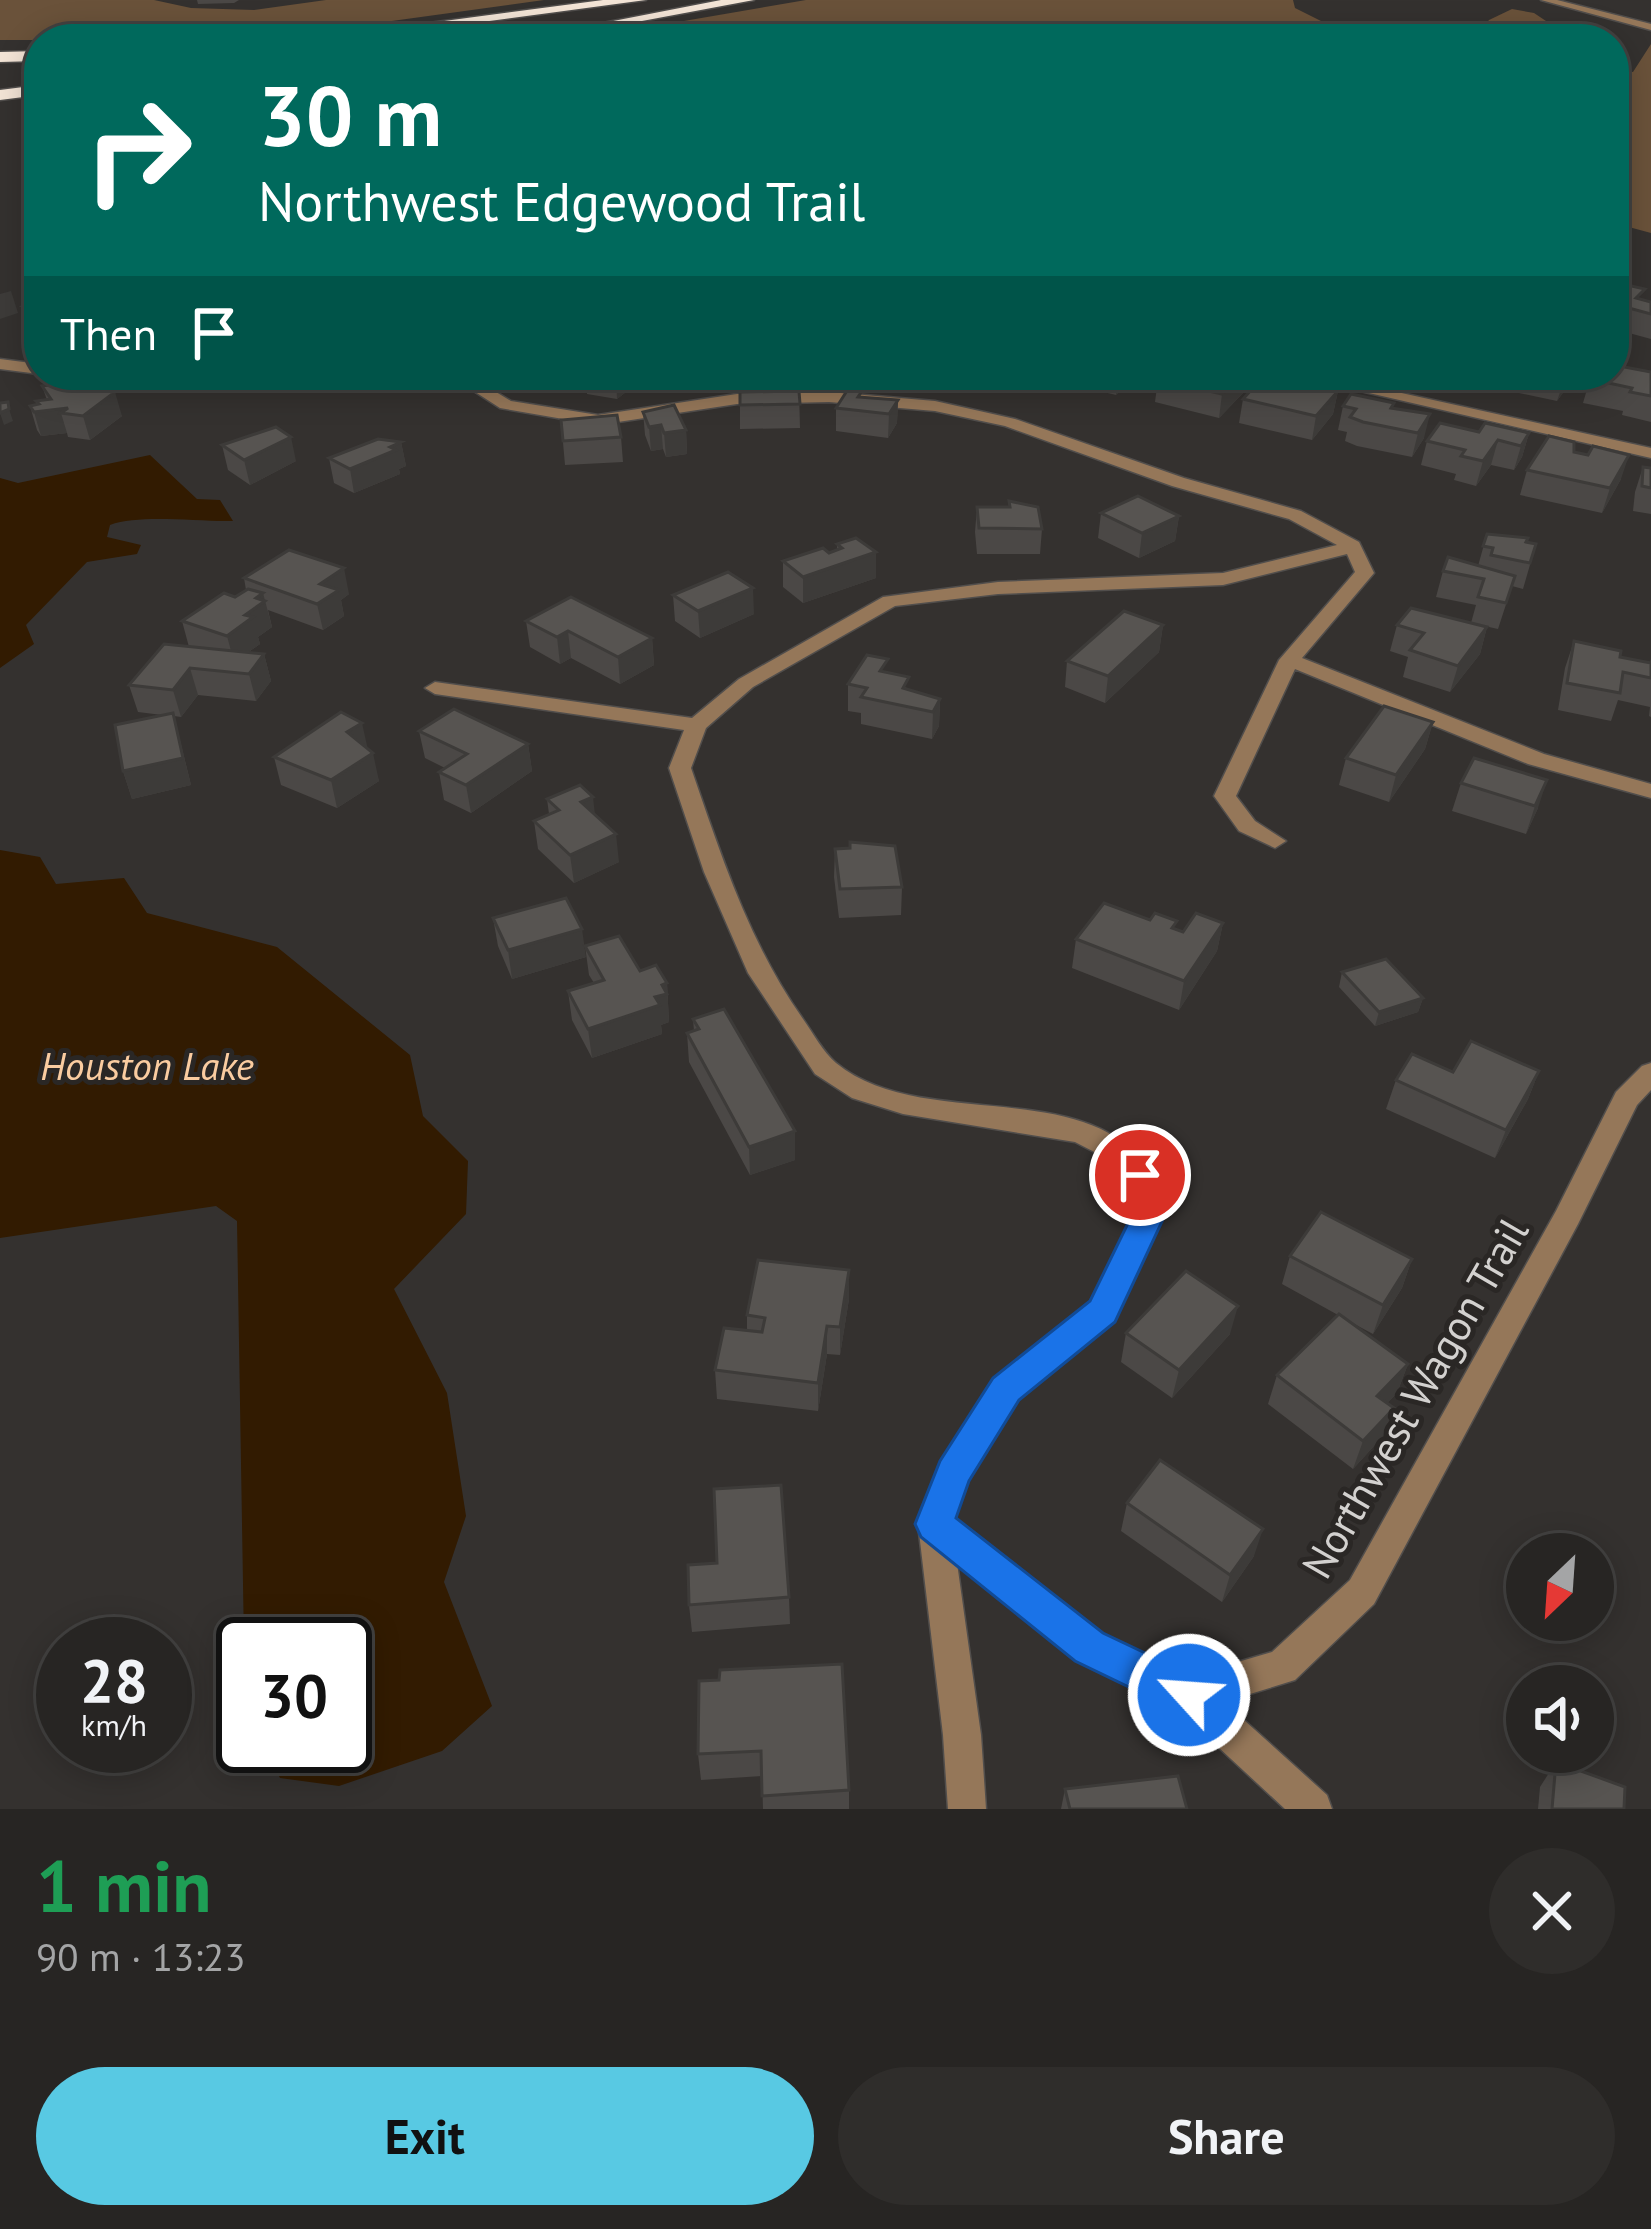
<!DOCTYPE html>
<html lang="en">
<head>
<meta charset="utf-8">
<style>
	body { margin:0; font-family:"PT Sans",sans-serif; background:#2f2d2b; color:#f1f3f6; height:100vh; display:flex; flex-direction:column; font-size:45px; white-space:nowrap }
	* { box-sizing:border-box; margin:0 }
	p { font-size:39px; color:#a4a5a6 }
	.icon { flex:none; width:66px; height:66px; fill:none; stroke:currentColor; stroke-width:2; stroke-linecap:round; stroke-linejoin:round }
	.map { position:relative; height:1809px; overflow:hidden }
	.panel { display:flex; flex-direction:column; background:#272523; flex:1 }
	.panel>* { flex:none }
	.banner { position:absolute; left:24px; top:24px; width:1605px; height:366px; border-radius:48px; box-shadow:0 6px 30px #0003,0 0 0 3px #434241; background:#00695c; color:#fff; overflow:hidden }
	.needle { width:78px; rotate:205deg }
	.fabs { position:absolute; left:1506px; top:1533px; display:grid; gap:24px }
	.fabs a { display:grid; place-items:center; width:108px; height:108px; border-radius:50%; background:#272523; box-shadow:0 6px 30px #0003,0 0 0 3px #434241; font-size:60px }
	.speed { position:absolute; left:36px; top:1617px; display:flex; gap:24px; font-size:60px; font-weight:700; text-align:center }
	.speed>* { display:grid; place-content:center; width:156px; height:156px; border-radius:50%; background:#272523; box-shadow:0 6px 30px #0003,0 0 0 3px #434241; line-height:1 }
	.speed small { font-size:30px; font-weight:400 }
	.speed .limit { border:6px solid #111; border-radius:18px; background:#fff; color:#111 }
	.pin { position:absolute; display:grid; place-items:center; width:102px; height:102px; color:#fff; margin:-51px; border:6px solid #fff; border-radius:50%; box-shadow:0 3px 12px #0007 }
	.me { position:absolute; width:132px; margin:-66px; rotate:296deg; stroke-linejoin:round; filter:drop-shadow(0 0 9px #0008) }
	.turn { display:flex; align-items:center; gap:42px; height:252px; padding:0 36px; font-size:54px }
	.turn .icon { width:156px; height:156px; stroke-width:2.5 }
	.turn b { display:block; font-size:84px; line-height:102px }
	.then { display:flex; align-items:center; height:114px; padding:0 36px; background:#0003; gap:24px; font-size:45px }
	.round { display:grid; place-items:center; flex:none; width:126px; height:126px; border-radius:63px; background:#2f2d2b }
	.headline { display:flex; align-items:center; justify-content:space-between; height:204px; padding:0 36px }
	h1 { font-size:72px; font-weight:600; line-height:90px; color:#1e9e55 }
	.primary-button { display:flex; gap:24px; margin-top:auto; padding:24px 36px }
	.primary-button a { flex:1; height:138px; border-radius:72px; background:#58c9e3; color:#111; font-size:48px; font-weight:600; line-height:138px; text-align:center }
	.primary-button a+a { background:#2f2d2b; color:#f1f3f6 }
	.map>svg:first-child { display:block }
</style>
</head>
<body>
<div class="map">
<svg width="1651" height="1809" viewBox="0 0 1651 1809">
	<rect width="100%" height="100%" fill="#34312f"/>
	<g fill="#6a523a">
		<path d="M0,0H154L191,8L254,10L326,0H544L370,24L39,40H0Z"/>
		<path d="M806,0H1293L1295,8L1329,25L1376,23L1425,29L1419,39H579Z"/>
		<path d="M1512,9L1534,13L1546,21L1530,39H1475L1489,20Z"/>
		<path d="M1651,44V233L1614,223V70L1633,72Z"/>
	</g>
	<g fill="#321b01">
		<path d="M150,455L197,499L220,500L233,521C197,522 140,514 110,525L107,537L141,545L137,554L87,562L26,625L34,644L0,668V478L18,483Z"/>
		<path d="M0,850L40,857L56,884L124,878L147,913L277,947L410,1055L423,1116L468,1161L466,1214L394,1289L447,1393L466,1516L444,1582L492,1706L442,1751L339,1786L280,1778L264,1746H345V1644H244L237,1221L216,1206L0,1238Z"/>
	</g>
	<g fill="none" stroke-linecap="round" stroke-linejoin="round">
		<defs>
			<g id="street">
				<path d="M1541,0H1557L1651,24V30Z"/>
				<path d="M0,359L39,364V374L0,369Z"/>
				<path d="M449,375H468L511,401L598,415L737,394L829,392L935,401L1015,419L1184,478L1301,511L1359,542L1374,573L1302,658L1544,754L1651,784V798L1528,764L1295,669L1236,796L1255,821L1286,841L1275,848L1239,831L1214,796L1279,660L1355,572L1347,554L1223,585L998,594L895,606L753,687L706,728L691,768C721,855 749,943 803,1019C813,1033 823,1052 836,1063C921,1133 1084,1074 1150,1170C1159,1182 1161,1199 1164,1213L1114,1320L1017,1399L968,1479L954,1518L1102,1635L1190,1676L1272,1652L1350,1580L1556,1211L1616,1092L1642,1066L1651,1063V1090L1637,1105L1578,1224L1374,1604L1295,1680L1224,1702L1327,1795L1332,1809H1285L1176,1708L1076,1659L957,1563L981,1735L986,1809H948L943,1735L918,1524L942,1462L995,1379L1092,1302L1136,1213L1130,1190L1106,1158L1075,1142L903,1114L852,1098L815,1074L748,973L704,872L669,768L684,730L435,694L425,688L435,682L692,718L739,679L883,597L998,582L1223,573L1337,545L1289,519L1172,486L1005,426L935,411L829,402L737,404L598,425L500,408Z"/>
				<path d="M1291,375H1320L1651,448V458Z"/>
			</g>
			<g id="highway">
				<path d="M603,0H646L355,39H309Z"/>
				<path d="M721,0H754L610,27L603,23Z"/>
				<path d="M39,51V61L0,62V52Z"/>
				<path d="M39,85V95L0,100V90Z"/>
			</g>
		</defs>
		<use href="#street" stroke="#514e4c" stroke-width="3"/>
		<use href="#highway" stroke="#514e4c" stroke-width="3"/>
		<use href="#street" fill="#957759" fill-rule="evenodd"/>
		<use href="#highway" fill="#f3e4d6" fill-rule="evenodd"/>
	</g>
	<g fill="#4b4846">
		<path d="M197,0H239L234,3L198,4Z"/>
		<path d="M1614,282L1641,299L1651,302V339L1614,329Z"/>
		<path d="M39,297V330L30,328L23,306Z"/>
		<path d="M1651,372V422L1622,415L1623,411L1583,403L1590,379Z"/>
		<path d="M225,375H270L263,380H226Z"/>
		<path d="M288,375H375L342,392L323,384L309,390L290,384Z"/>
		<path d="M577,375H631L632,380L625,386L626,392L617,399L587,394L586,384L578,382Z"/>
		<path d="M1058,375H1136L1116,395L1058,381Z"/>
		<path d="M1439,375H1475L1469,383Z"/>
		<path d="M1494,375H1569L1565,390L1557,401L1491,387Z"/>
		<path d="M1158,379L1243,393L1219,418L1155,402Z"/>
		<path d="M1292,385L1338,391L1333,414L1312,440L1239,423L1243,399Z"/>
		<path d="M42,386L97,389L122,416L90,440L68,437L67,433L41,436L37,430L30,406L37,405L36,401L47,400Z"/>
		<path d="M799,391L800,428L740,429V405Z"/>
		<path d="M864,397L898,400L897,423L888,438L836,431V408Z"/>
		<path d="M1343,406L1393,408L1424,438L1412,457L1357,446L1345,441L1347,432L1338,430Z"/>
		<path d="M643,412L686,430L687,454L666,457L663,449L651,451L645,435Z"/>
		<path d="M561,420L621,437L623,462L565,465Z"/>
		<path d="M1479,432L1529,433L1522,457L1514,470L1491,465L1476,486L1454,480L1456,474L1421,465L1427,441Z"/>
		<path d="M401,442L406,466L399,469L400,474L354,493L334,483L329,458Z"/>
		<path d="M222,445L296,461L250,485L228,470Z"/>
		<path d="M1574,452L1621,479L1602,513L1520,495L1527,470Z"/>
		<path d="M1643,467L1651,468V514L1633,511L1635,492Z"/>
		<path d="M1009,501L1042,529L1040,554H977L975,532L977,507H1009Z"/>
		<path d="M1101,513L1179,516L1175,541L1139,558L1098,538Z"/>
		<path d="M1487,534L1536,544L1523,589L1512,586L1498,629L1471,623L1476,605L1436,597L1443,571L1478,566Z"/>
		<path d="M837,544L876,578L803,603L783,587V561L829,553L837,550Z"/>
		<path d="M244,578L349,594L341,600L344,616L323,630L268,610L272,627L258,637L260,644L247,653L264,654L271,681L256,701L198,695L181,717L174,716L191,785L132,799L123,771L162,715L138,712L129,685L189,647L182,621L235,597L246,590Z"/>
		<path d="M673,595L754,614L700,638L675,621Z"/>
		<path d="M526,621L652,638L654,665L620,684L571,658L560,664L530,647Z"/>
		<path d="M1163,625L1159,652L1105,703L1065,687L1067,661Z"/>
		<path d="M1397,625L1487,627L1480,654L1450,692L1403,677L1408,657L1390,651Z"/>
		<path d="M1574,641L1620,657L1650,663L1651,659V717L1649,716L1650,707L1618,700L1611,721L1558,710L1565,668Z"/>
		<path d="M887,673L909,690L940,699L939,726L932,739L861,724V713L848,711V684Z"/>
		<path d="M1433,722L1425,749L1389,802L1339,785L1346,758Z"/>
		<path d="M419,731L528,744L532,771L471,813L444,800L439,772L445,768L425,758Z"/>
		<path d="M368,749L379,781L337,808L281,785L274,757Z"/>
		<path d="M1461,783L1538,808L1526,834L1452,811Z"/>
		<path d="M547,799L595,815L619,862L574,883L538,849L534,821L549,814Z"/>
		<path d="M835,849L902,887L901,915L839,918L834,877Z"/>
		<path d="M493,918L586,957L512,979L498,946Z"/>
		<path d="M1223,923L1217,951L1179,1010L1072,968L1076,939L1175,929L1183,932Z"/>
		<path d="M585,946L667,983L669,1022L661,1025L662,1034L592,1058L572,1020L568,991L594,983L589,975Z"/>
		<path d="M1342,972L1423,998L1418,1012L1375,1026L1339,987Z"/>
		<path d="M693,1019L795,1131V1160L750,1175L689,1062L687,1033L694,1031Z"/>
		<path d="M1539,1071L1528,1099L1495,1158L1386,1109L1396,1080L1453,1072Z"/>
		<path d="M1290,1256L1412,1259L1402,1288L1373,1334L1343,1318L1408,1364L1397,1393L1387,1403L1383,1436L1353,1469L1268,1404L1277,1375L1338,1315L1282,1284Z"/>
		<path d="M849,1270V1299L840,1355L827,1354L818,1411L717,1399L715,1370L747,1330V1315Z"/>
		<path d="M1126,1333L1230,1334L1172,1398L1121,1362Z"/>
		<path d="M1127,1503L1254,1556L1222,1602L1121,1531Z"/>
		<path d="M789,1597L790,1624L692,1632L689,1605Z"/>
		<path d="M699,1681L849,1790V1809H763L762,1776L701,1780L698,1754Z"/>
		<path d="M1556,1762L1624,1809H1538L1540,1787Z"/>
		<path d="M1065,1789L1187,1809H1061Z"/>
	</g>
	<g fill="#3d3b39">
		<path d="M11,291L18,313L0,319V294Z"/>
		<path d="M306,375H321L323,384L309,390Z"/>
		<path d="M339,375H375L342,392Z"/>
		<path d="M521,375H546L522,382Z"/>
		<path d="M616,375H631L632,380L625,386L626,392L617,399Z"/>
		<path d="M1118,375H1136L1116,395Z"/>
		<path d="M1242,375H1246L1243,393L1219,418L1222,394Z"/>
		<path d="M1566,375H1569L1565,390L1557,401Z"/>
		<path d="M96,385L101,403L115,392L122,416L90,440L83,416L92,389Z"/>
		<path d="M1338,391L1333,414L1312,440L1316,416Z"/>
		<path d="M898,400L897,423L888,438L889,414Z"/>
		<path d="M68,408L61,413L67,433L41,436L34,412Z"/>
		<path d="M9,409L13,421L4,425L0,413Z"/>
		<path d="M1430,414L1424,438L1412,457L1418,433Z"/>
		<path d="M661,425L663,449L651,451L649,427Z"/>
		<path d="M686,430L687,454L666,457L664,433Z"/>
		<path d="M1529,433L1522,457L1514,470L1521,446Z"/>
		<path d="M291,437L296,461L250,485L244,460Z"/>
		<path d="M1498,440L1491,465L1476,486L1483,461Z"/>
		<path d="M401,442L406,466L399,469L400,474L354,493L350,469Z"/>
		<path d="M1629,455L1621,479L1602,513L1610,488Z"/>
		<path d="M1179,516L1175,541L1139,558L1142,533Z"/>
		<path d="M876,552V578L803,603V577Z"/>
		<path d="M344,568L349,594L341,600L344,616L323,630L317,604L320,584Z"/>
		<path d="M753,588L754,614L700,638L698,611Z"/>
		<path d="M263,593L272,627L258,637L260,644L234,662L227,636L245,615L256,598Z"/>
		<path d="M1163,625L1159,652L1105,703L1108,676Z"/>
		<path d="M1487,627L1480,654L1450,692L1458,666Z"/>
		<path d="M568,631L571,658L560,664L557,637Z"/>
		<path d="M652,638L654,665L620,684L618,657Z"/>
		<path d="M264,654L271,681L256,701L249,674Z"/>
		<path d="M190,668L198,695L181,717L173,690Z"/>
		<path d="M940,699L939,726L932,739L933,712Z"/>
		<path d="M173,713L191,785L132,799L123,771Z"/>
		<path d="M1433,722L1425,749L1389,802L1396,775Z"/>
		<path d="M362,723L368,750L347,732Z"/>
		<path d="M528,744L532,771L471,813L466,785Z"/>
		<path d="M373,753L379,781L337,808L331,780Z"/>
		<path d="M1547,780L1538,808L1526,834L1535,806Z"/>
		<path d="M593,797L596,824L581,802Z"/>
		<path d="M616,834L619,862L574,883L570,855Z"/>
		<path d="M1223,923L1217,951L1179,1010L1184,981Z"/>
		<path d="M582,929L586,957L512,979L508,950Z"/>
		<path d="M667,983L669,1022L661,1025L662,1034L592,1058L588,1029L655,997L662,985Z"/>
		<path d="M1423,998L1418,1012L1375,1026L1379,1012Z"/>
		<path d="M1539,1071L1528,1099L1495,1158L1506,1130Z"/>
		<path d="M795,1131V1160L750,1175L749,1147Z"/>
		<path d="M1412,1259L1402,1288L1373,1334L1383,1305Z"/>
		<path d="M849,1270V1299L840,1355V1327Z"/>
		<path d="M1238,1306L1230,1334L1172,1398L1179,1370Z"/>
		<path d="M827,1326V1354L818,1411V1383Z"/>
		<path d="M1408,1364L1397,1393L1367,1424L1377,1396Z"/>
		<path d="M1394,1408L1383,1436L1353,1469L1363,1441Z"/>
		<path d="M1263,1529L1254,1556L1222,1602L1230,1575Z"/>
	</g>
	<g fill="#575451" stroke="#3d3b39" stroke-width="3">
		<path d="M1614,282L1645,289L1636,298L1651,302V314L1614,304Z"/>
		<path d="M39,297V309L23,306Z"/>
		<path d="M1614,365L1651,372V396L1630,392L1632,388L1590,379L1593,375H1614Z"/>
		<path d="M1162,375H1242L1222,394L1158,379Z"/>
		<path d="M1262,378L1292,385L1295,381L1338,391L1316,416L1243,399Z"/>
		<path d="M90,379L96,385L92,389L115,392L83,416L61,413L68,408L34,412L30,406L39,404L36,401L51,399L42,386Z"/>
		<path d="M850,386L864,388L858,397L898,400L889,414L836,408Z"/>
		<path d="M799,391L800,404L740,405V392Z"/>
		<path d="M1351,394L1394,403L1391,408L1430,414L1418,433L1363,422L1350,417L1356,409L1343,406Z"/>
		<path d="M8,402L9,409L0,413V403Z"/>
		<path d="M674,405L686,430L664,433L661,425L649,427L643,412Z"/>
		<path d="M617,415L621,437L563,441L561,420Z"/>
		<path d="M1440,423L1479,432L1485,423L1529,433L1521,446L1498,440L1483,461L1461,456L1465,450L1427,441Z"/>
		<path d="M276,427L291,437L244,460L222,445Z"/>
		<path d="M1549,436L1574,442V452L1588,455L1593,446L1629,455L1610,488L1527,470Z"/>
		<path d="M378,439L401,442L390,447L396,450L350,469L329,458Z"/>
		<path d="M1643,467L1651,468V488L1642,486Z"/>
		<path d="M1138,496L1179,516L1142,533L1101,513Z"/>
		<path d="M1009,501L1038,507L1042,529L979,528L977,507H1010Z"/>
		<path d="M1487,534L1528,538L1526,542L1536,544L1530,563L1491,555L1493,548L1483,546Z"/>
		<path d="M856,538L876,552L803,577L783,561L823,548L829,553L842,548L837,544Z"/>
		<path d="M289,550L344,568L320,584L339,590L317,604L244,578Z"/>
		<path d="M1448,557L1515,576L1506,603L1478,597L1484,579L1443,571Z"/>
		<path d="M728,572L753,588L698,611L673,595Z"/>
		<path d="M248,589L263,593L256,598L265,601L245,615L253,617L227,636L182,621L224,593L235,597Z"/>
		<path d="M571,597L652,638L618,657L568,631L557,637L526,621Z"/>
		<path d="M1411,608L1487,627L1458,666L1410,650L1424,633L1397,625Z"/>
		<path d="M1124,611L1163,625L1108,676L1067,661Z"/>
		<path d="M1574,641L1621,651L1620,657L1651,663V678L1623,672L1620,693L1567,683Z"/>
		<path d="M164,644L264,654L249,674L190,668L173,690L129,685Z"/>
		<path d="M867,655L888,659L880,671L909,677L903,688L940,699L933,712L861,697L867,688L848,684Z"/>
		<path d="M1384,706L1433,722L1396,775L1346,758Z"/>
		<path d="M454,709L528,744L466,785L439,772L467,754L419,731Z"/>
		<path d="M341,712L362,723L347,732L373,753L331,780L274,757Z"/>
		<path d="M173,713L183,758L123,771L115,725Z"/>
		<path d="M1474,758L1547,780L1535,806L1461,783Z"/>
		<path d="M580,785L593,797L581,802L616,834L570,855L534,821L559,810L547,799Z"/>
		<path d="M850,842L895,846L902,887L840,889L835,849L850,848Z"/>
		<path d="M566,898L582,929L508,950L493,918Z"/>
		<path d="M1104,903L1150,920L1155,913L1177,921L1172,928L1183,932L1196,913L1223,923L1184,981L1076,939Z"/>
		<path d="M619,936L640,971L656,965L667,983L662,985L667,994L655,997L660,1005L588,1029L568,991L604,980L585,946Z"/>
		<path d="M1386,959L1423,998L1379,1012L1342,972Z"/>
		<path d="M724,1009L795,1131L749,1147L687,1033L699,1029L693,1019Z"/>
		<path d="M1471,1041L1539,1071L1506,1130L1396,1080L1412,1054L1453,1072Z"/>
		<path d="M1321,1212L1412,1259L1383,1305L1290,1256Z"/>
		<path d="M758,1260L849,1270L840,1327L827,1326L818,1383L715,1370L724,1328L762,1332L765,1318L747,1315Z"/>
		<path d="M1186,1271L1238,1306L1179,1370L1126,1333Z"/>
		<path d="M1339,1314L1408,1364L1377,1396L1394,1408L1363,1441L1277,1375Z"/>
		<path d="M1160,1460L1263,1529L1230,1575L1127,1503Z"/>
		<path d="M781,1485L789,1597L689,1605L688,1565L717,1563L714,1489Z"/>
		<path d="M842,1664L849,1790L762,1796L761,1751L698,1754L699,1681L719,1680L720,1670Z"/>
		<path d="M1556,1762L1625,1787L1624,1809H1552Z"/>
		<path d="M1178,1776L1187,1809H1070L1065,1789Z"/>
	</g>
	<path fill="#1a73e8" stroke="#114b97" stroke-width="3" d="M1140,1163L1151,1166L1166,1213L1115,1322L1019,1400L969,1481L956,1518L1103,1633L1204,1681L1210,1695L1204,1710L1189,1716L1075,1661L921,1537L915,1524L940,1461L993,1378L1090,1301L1133,1213L1124,1175L1128,1166Z"/>
	<g text-anchor="middle" stroke-width="10" stroke-linejoin="round" paint-order="stroke">
		<g font-size="39" font-style="italic" fill="#facca0" stroke="#2a2725">
			<text x="147" y="1080">Houston Lake</text>
		</g>
		<g font-size="42" fill="#d3d1cf" stroke="#2a2725">
			<text transform="translate(1415 1398) rotate(-60)" y="15">Northwest Wagon Trail</text>
		</g>
	</g>
</svg>
<div class="fabs">
<a><svg class="needle" viewBox="-14 -14 28 28"><path d="M0-13l5 13h-10z" fill="#e53935"/><path d="M0 13l5-13h-10z" fill="#a4a5a6"/></svg></a>
<a><svg class="icon" aria-label="sound" viewBox="0 0 24 24"><path d="M4 9h4l5-4v14l-5-4H4zM17 9q2 3 0 6"/></svg></a>
</div>
<div class="speed"><div>28<small>km/h</small></div><div class="limit">30</div></div>
<div class="pin" style="left:1140px;top:1175px;background:#d93025"><svg class="icon" aria-label="arrive" viewBox="0 0 24 24"><path d="M6 21V4h12l-3 4 3 4H6"/></svg></div>
<svg class="me" style="left:1189px;top:1695px" viewBox="-20 -20 40 40"><circle r="17" fill="#1a73e8" stroke="#fff" stroke-width="3"/><path d="M0-11L8 9 0 5-8 9z" fill="#fff"/></svg>
<div class="banner">
<div class="turn"><svg class="icon" aria-label="right" viewBox="0 0 24 24"><path d="M7 20v-9h11M14 6l5 5-5 5"/></svg><div><b>30 m</b>Northwest Edgewood Trail</div></div>
<div class="then">Then<svg class="icon" aria-label="arrive" viewBox="0 0 24 24"><path d="M6 21V4h12l-3 4 3 4H6"/></svg></div>
</div>
</div>
<section class="panel">
<div class="headline"><div><h1>1 min</h1><p>90 m · 13:23</p></div><a class="round"><svg class="icon" aria-label="close" viewBox="0 0 24 24"><path d="M6 6l12 12M18 6L6 18"/></svg></a></div>
<div class="primary-button"><a>Exit</a><a>Share</a></div>
</section>
</body>
</html>
